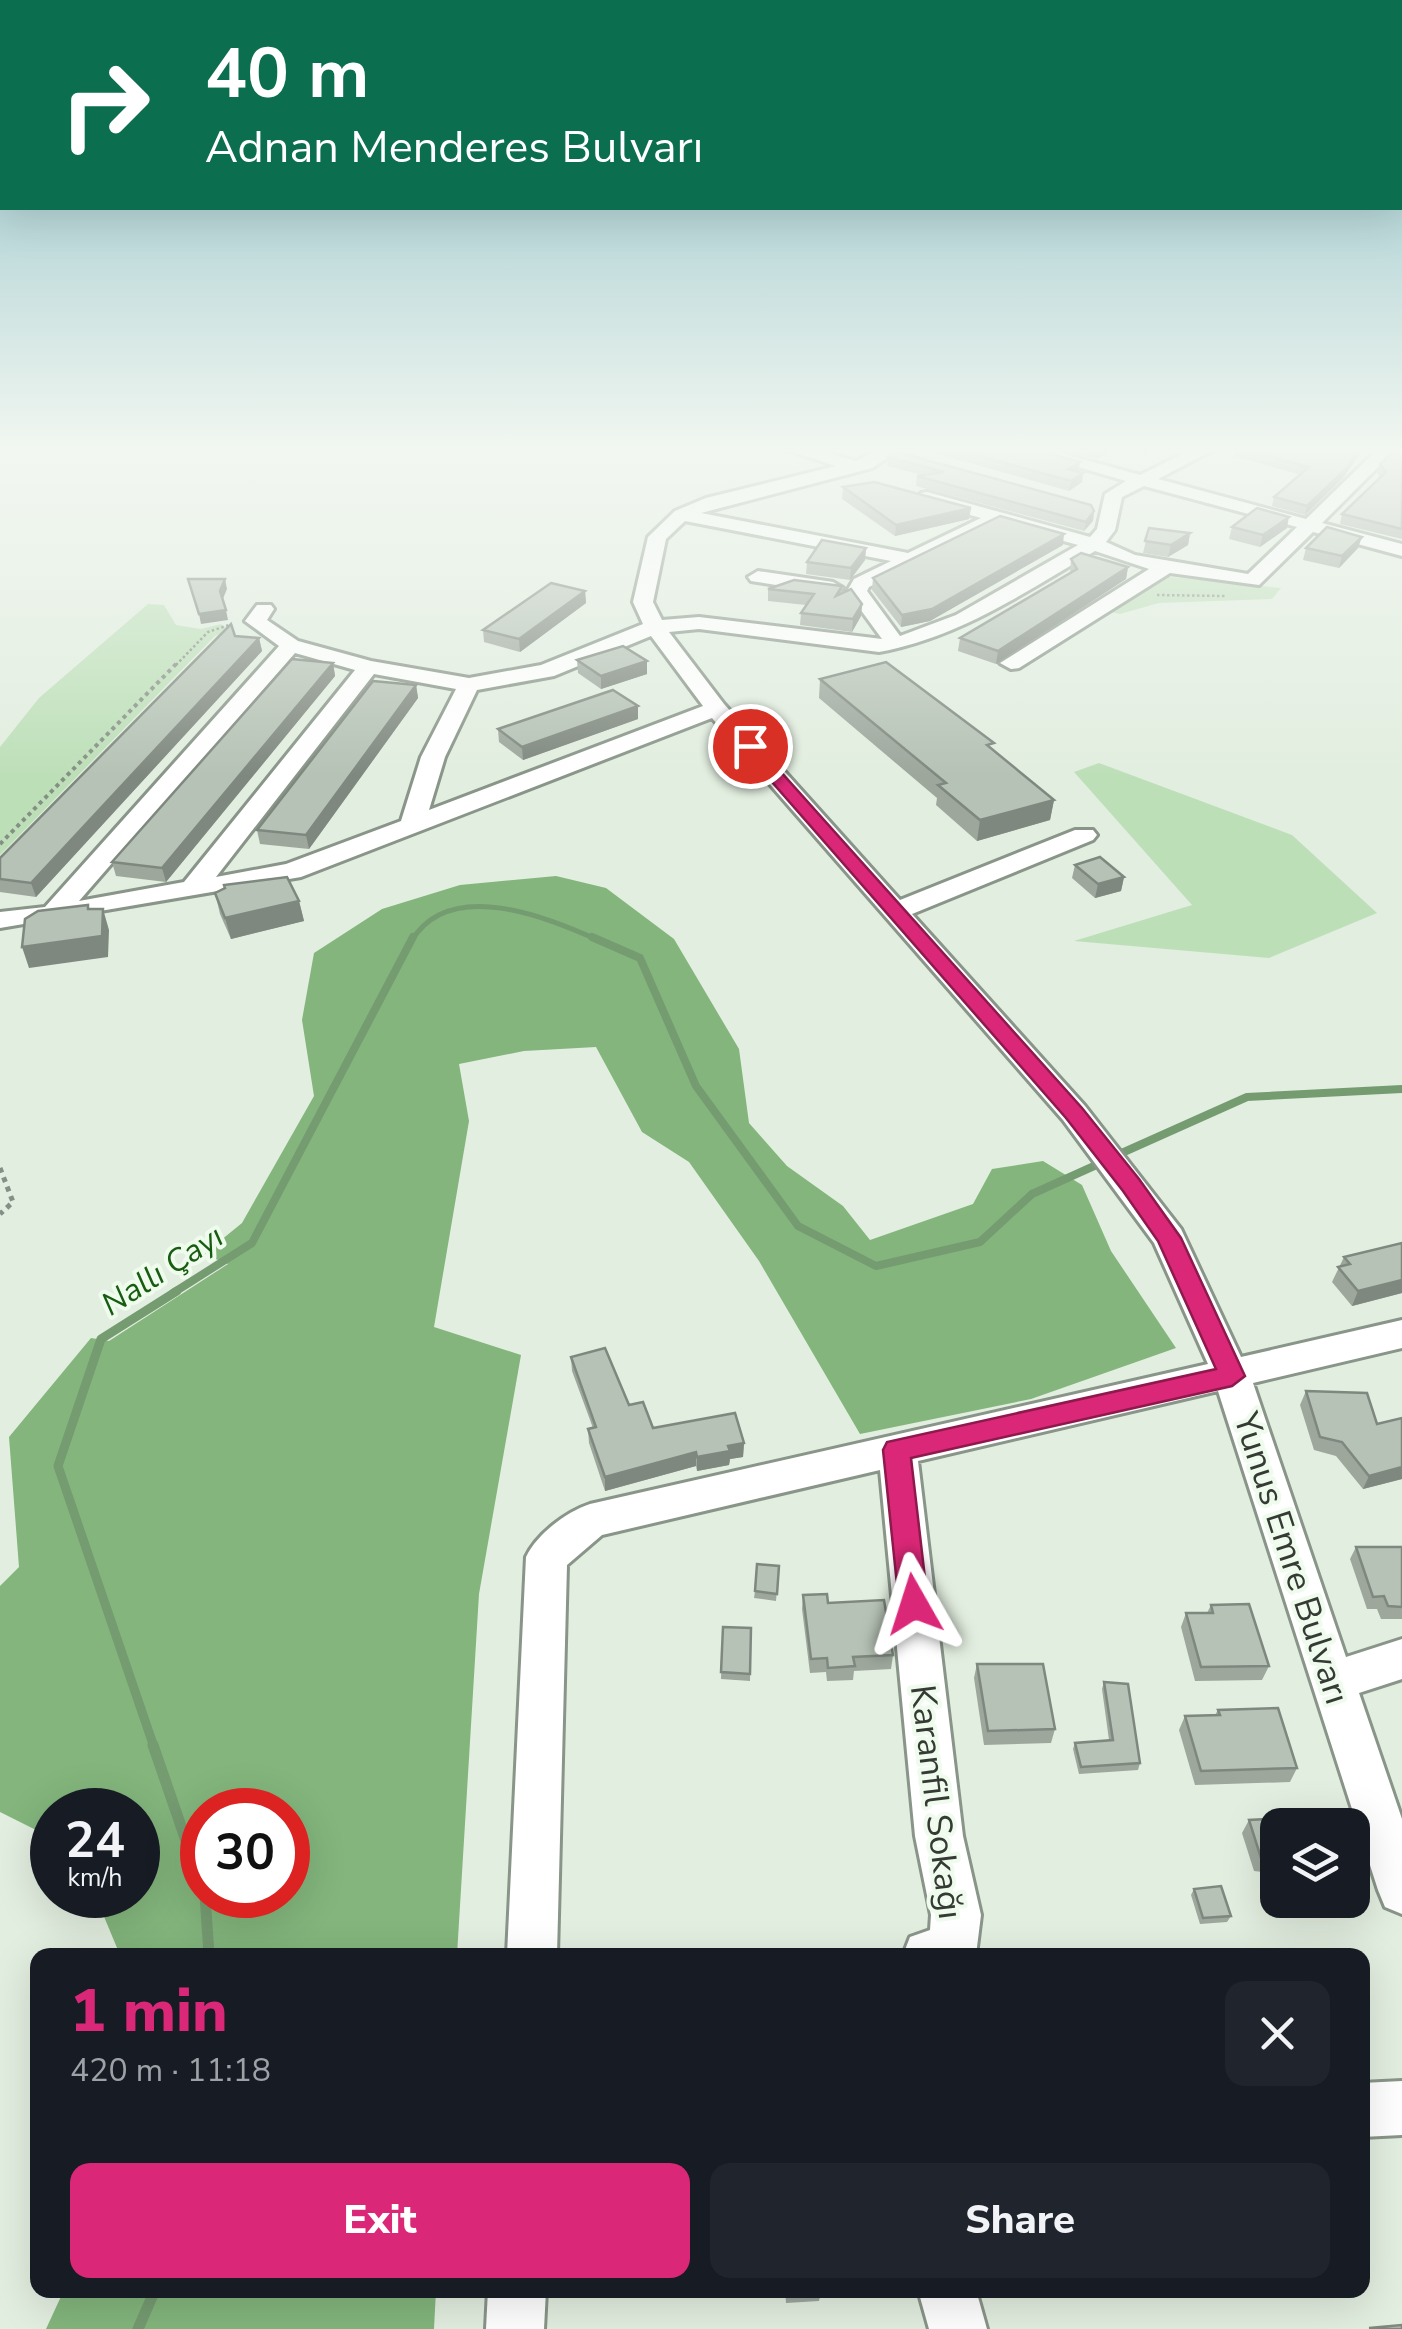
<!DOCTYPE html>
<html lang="en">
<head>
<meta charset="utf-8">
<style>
	body { margin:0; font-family:"Nunito Sans",sans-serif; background:#20242c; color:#f1f3f6; height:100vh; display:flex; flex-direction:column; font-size:38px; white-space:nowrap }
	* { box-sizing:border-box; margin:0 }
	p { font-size:32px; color:#9ea1a6 }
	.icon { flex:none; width:55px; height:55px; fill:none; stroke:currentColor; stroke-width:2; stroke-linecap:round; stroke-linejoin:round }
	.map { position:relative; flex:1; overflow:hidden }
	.sheet { position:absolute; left:30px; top:1948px; width:1340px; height:350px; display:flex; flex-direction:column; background:#171b24; border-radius:20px; box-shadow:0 10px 40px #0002 }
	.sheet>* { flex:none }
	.guide { position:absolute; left:0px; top:0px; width:1402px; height:210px; box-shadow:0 10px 40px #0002; background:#0b6e4f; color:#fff; overflow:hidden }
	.fabs { position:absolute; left:1260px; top:1808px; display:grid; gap:20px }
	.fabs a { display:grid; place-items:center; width:110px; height:110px; border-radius:20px; background:#171b24; box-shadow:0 10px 40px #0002; font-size:50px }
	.speed { position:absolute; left:30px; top:1788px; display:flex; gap:20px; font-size:50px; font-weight:700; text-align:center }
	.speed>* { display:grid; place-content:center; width:130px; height:130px; border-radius:50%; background:#171b24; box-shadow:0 10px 40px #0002; line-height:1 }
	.speed small { font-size:25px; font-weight:400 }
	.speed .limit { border:15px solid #d22; background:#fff; color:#111 }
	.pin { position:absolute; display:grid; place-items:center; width:85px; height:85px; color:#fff; margin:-42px; border:5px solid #fff; border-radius:50%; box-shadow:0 2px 10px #0007 }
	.me { position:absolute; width:110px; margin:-55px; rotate:354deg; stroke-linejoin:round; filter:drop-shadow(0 0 8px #0008) }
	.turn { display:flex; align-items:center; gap:35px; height:210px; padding:0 40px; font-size:45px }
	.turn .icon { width:130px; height:130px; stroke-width:2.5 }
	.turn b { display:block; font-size:70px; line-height:85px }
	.round { display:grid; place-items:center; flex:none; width:105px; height:105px; border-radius:20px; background:#20242c }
	.overview { display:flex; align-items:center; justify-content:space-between; height:170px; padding:0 40px }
	h1 { font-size:60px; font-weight:800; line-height:75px; color:#db2777 }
	.action { display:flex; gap:20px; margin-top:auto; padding:20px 40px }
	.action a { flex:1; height:115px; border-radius:20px; background:#db2777; color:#fff; font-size:40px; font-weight:800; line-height:115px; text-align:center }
	.action a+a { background:#20242c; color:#f1f3f6 }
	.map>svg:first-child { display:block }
</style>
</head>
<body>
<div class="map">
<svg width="1402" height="2329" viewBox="0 0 1402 2329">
	<rect width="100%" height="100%" fill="#e2eee0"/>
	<g fill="#bddfb8">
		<path d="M1161,576L1281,588L1272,599L1159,603L1120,614L1107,611Z"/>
		<path d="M148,604L164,605L176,625L201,629L221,624L231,631L215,636L0,855V747L39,698Z"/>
		<path d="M1099,763L1292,835L1377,913L1269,958L1074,941L1192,905L1074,772Z"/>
	</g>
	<g fill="#83b57c" fill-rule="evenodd">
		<path d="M556,876L606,888L674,939L739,1049L749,1123L787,1166L843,1206L870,1240L973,1204L992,1169L1043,1161L1082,1185L1111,1251L1176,1348L1031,1399L860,1434L759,1261L689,1162L642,1132L596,1047L524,1051L459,1064L469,1121L434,1327L521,1355L479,1594L457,1955H120L95,1895H138V1810H52V1838L0,1812V1586L19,1567L9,1437L91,1338L109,1341L228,1264L204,1254L242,1223L314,1096L302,1020L314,953L382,909L460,885ZM288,1810V1895H202V1810Z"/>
		<path d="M64,2290H436L434,2329H46Z"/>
	</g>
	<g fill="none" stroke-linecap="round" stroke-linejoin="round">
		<path stroke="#759b71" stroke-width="5" d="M412,940C451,877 548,918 598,940"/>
		<g stroke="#759b71" stroke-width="8">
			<path d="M592,937L640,958L696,1086L798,1226L876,1266L980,1242L1032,1194L1103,1162"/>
			<path d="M1115,1156L1247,1097L1402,1089"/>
			<path d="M173,1293L252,1243L413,937"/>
		</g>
		<path stroke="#759b71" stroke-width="9" d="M154,1747L58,1466L101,1339L177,1291"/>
		<g stroke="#759b71" stroke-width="11">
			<path d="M153,1745L202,1887"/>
			<path d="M205,1895L209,1955"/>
			<path d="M138,2329L155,2290"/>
		</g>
		<defs>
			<g id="minor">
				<path d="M784,449H813L856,461L880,449H901L872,468L701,513L908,553L981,518L921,501V493L927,492L1090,537L1097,529L1105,494L1126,481L1017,449H1046L1140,475L1193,449H1215L1158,479L1306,519L1378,449H1396L1322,523L1402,544V556L1313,532L1259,585L1170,573L1019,668L1011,669L1000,663L1149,569L1095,551C1024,593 959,637 879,652L699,629L669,632L724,704L900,900L1075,830H1093L1097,835L1093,840L912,914L1085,1106L1181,1229L1241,1357L1402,1320V1348L1253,1383L1346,1657L1402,1639V1679L1359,1693L1402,1819V1914L1385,1907L1378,1890L1218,1391L918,1461L963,1836L981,1915L976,1955H903L910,1937L930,1930L931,1915L915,1836L880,1470L602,1535L567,1565L557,1955H507L526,1557C537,1534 566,1512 590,1504L1208,1364L1154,1243L1063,1120L712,718L301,877L0,928V912L45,907L279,646L245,621L257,605H271L274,609L267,620L298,641L371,661L469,678L541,665L643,624L633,602L648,537L675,511L706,498L836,466ZM1144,486L1297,527L1248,574L1135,555L1106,542L1115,530L1122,497ZM685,521L891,561L854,579L847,591L882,639L699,617L662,620L653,602L666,539ZM999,523L1078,545L956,615L900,636L867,591L869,587ZM651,636L703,706L429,810L445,757L477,690L554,676ZM295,653L355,670L184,882L79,901ZM374,674L456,689L421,757L401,821L286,864L216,877Z"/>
				<path d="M758,571L833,582L843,588L833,594L751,581L748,577Z"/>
				<path d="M1402,2081V2135L1362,2137V2083Z"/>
				<path d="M488,2290H546L544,2329H486Z"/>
				<path d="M918,2290H976L987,2329H929Z"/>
			</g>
		</defs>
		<use href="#minor" stroke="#899588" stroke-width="6"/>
		<g stroke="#868f85" stroke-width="2.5" stroke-dasharray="2.5 2.5" stroke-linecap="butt">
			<path d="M1157,595L1225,596"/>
			<path d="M176,665L208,632L232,624"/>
		</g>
		<path stroke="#868f85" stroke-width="4" stroke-dasharray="4 4" stroke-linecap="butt" d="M0,844L178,662"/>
		<path stroke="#868f85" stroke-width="5" stroke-dasharray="5 5" stroke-linecap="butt" d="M0,1168L13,1202L0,1214"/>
		<use href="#minor" fill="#fff" fill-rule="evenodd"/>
	</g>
	<g fill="#9da79c">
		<path d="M924,450H1037L1080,462L1078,472L1082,482L1069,491Z"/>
		<path d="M1062,450H1112L1097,459Z"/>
		<path d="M1121,450H1153L1144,454Z"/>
		<path d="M1235,450H1363L1343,478L1305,515L1272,506L1274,497L1301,475L1234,456Z"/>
		<path d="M1402,450V539L1340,524L1342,514L1380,477L1377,473L1380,464Z"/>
		<path d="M888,457L1094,511L1093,521L1084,531L916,486L917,476L922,475L887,466Z"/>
		<path d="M843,487L971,508L969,519L895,536L842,499Z"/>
		<path d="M1232,527L1287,528L1260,547L1229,539Z"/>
		<path d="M1149,528L1190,533L1188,545L1168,557L1143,553Z"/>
		<path d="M1063,545L930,621L901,627L872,590L873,578Z"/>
		<path d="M866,548L865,560L850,580L806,574L807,562Z"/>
		<path d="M1306,548H1358L1339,568L1303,560Z"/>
		<path d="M1071,559L1128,567L1126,579L996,664L958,651L960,638L1070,573Z"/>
		<path d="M842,586L841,593L862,604L861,616L852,632L800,625L801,613L806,605L768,601V589Z"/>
		<path d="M585,591L586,603L520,652L484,642L483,630Z"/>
		<path d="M235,636L259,638L262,651L36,897L0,892V858Z"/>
		<path d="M577,660L647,674L601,689L578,673Z"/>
		<path d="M333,663L335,676L166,882L116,876L112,862Z"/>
		<path d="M820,679L993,750L1054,800L1050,820L977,841L936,805L937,798L819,698Z"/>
		<path d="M416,685L418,698L309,849L260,844L257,830Z"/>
		<path d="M638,719L523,760L499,742L498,729Z"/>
		<path d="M1075,865L1124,877L1121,891L1095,898L1072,878Z"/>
		<path d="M215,893L299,901L304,921L231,939L220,914Z"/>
		<path d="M1402,1243V1293L1352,1306L1332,1282L1344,1257Z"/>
		<path d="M571,1357L653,1428L744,1443L743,1457L730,1459L729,1465L697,1471L696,1466L605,1491L589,1443L588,1429L593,1428L572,1371Z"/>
		<path d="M1306,1391L1377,1424L1402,1418V1479L1363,1489L1336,1456L1314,1450L1300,1405Z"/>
		<path d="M1356,1547H1402V1619H1381L1377,1609H1367L1350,1559Z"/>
		<path d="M779,1566L776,1601L754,1598L755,1591Z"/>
		<path d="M803,1595L828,1603L893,1655L891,1669L854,1671L853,1680L827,1681L826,1672L810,1673L802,1609Z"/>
		<path d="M1211,1605L1269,1666L1262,1680L1195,1681L1181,1627L1186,1613H1207Z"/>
		<path d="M723,1627L751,1628L750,1681L721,1679Z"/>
		<path d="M977,1664L1055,1729L1051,1743L984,1745L974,1678Z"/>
		<path d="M1104,1682L1140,1763L1138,1770L1079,1774L1073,1749L1075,1743L1109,1740L1102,1689Z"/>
		<path d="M1218,1710L1297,1768L1290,1782L1195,1785L1179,1730L1185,1716L1215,1715Z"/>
		<path d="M1249,1820L1278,1825V1874L1254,1871L1242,1833Z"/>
		<path d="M1194,1889L1231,1916L1227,1922L1200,1924L1191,1895Z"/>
		<rect x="651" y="2290" width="37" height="7"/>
		<path d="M785,2290H821V2293L819,2301L786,2303Z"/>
	</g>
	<g fill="#7f887f">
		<path d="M1099,450H1112L1097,459Z"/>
		<path d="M1359,450H1363L1343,478L1305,515L1307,506Z"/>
		<path d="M1080,462L1078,471L1067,478L1068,469Z"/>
		<path d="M1083,473L1082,482L1069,491L1071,481Z"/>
		<path d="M971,508L969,519L895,536L896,525Z"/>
		<path d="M1094,511L1093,521L1084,531L1086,522Z"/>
		<path d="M1289,517L1287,528L1260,547L1263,535Z"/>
		<path d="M1190,533L1188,545L1168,557L1171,545Z"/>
		<path d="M1064,534L1063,545L930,621L901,627L902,615Z"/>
		<path d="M1362,537L1358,548L1339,568L1342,556Z"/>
		<path d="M866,548L865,560L850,580L851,568Z"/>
		<path d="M1128,567L1126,579L996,664L998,651Z"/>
		<path d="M225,579L227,589L222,601L220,591Z"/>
		<path d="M585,591L586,603L520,652L519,639Z"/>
		<path d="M862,604L861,616L852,632L853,619Z"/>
		<path d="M226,610L228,620L201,624L199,614Z"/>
		<path d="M259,638L262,651L36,897L31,883Z"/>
		<path d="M647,661V674L601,689V676Z"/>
		<path d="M333,663L335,676L166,882L162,868Z"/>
		<path d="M416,685L418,698L309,849L306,835Z"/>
		<path d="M638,706V719L523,760L522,747Z"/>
		<path d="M1054,800L1050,820L977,841L980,820Z"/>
		<path d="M1124,877L1121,891L1095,898L1098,884Z"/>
		<path d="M299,901L304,921L231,939L225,918Z"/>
		<path d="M103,909L109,930L108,957L29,968L22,947Z"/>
		<path d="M1402,1280V1293L1352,1306L1358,1291Z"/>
		<path d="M744,1443L743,1457L730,1459L729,1465L697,1471V1457L728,1446Z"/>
		<path d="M696,1452V1466L605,1491V1477Z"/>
		<path d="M1402,1467V1479L1363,1489L1369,1476Z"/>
	</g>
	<g fill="#b6c2b5" stroke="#7f887f" stroke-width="2.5">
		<path d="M957,450H1037L1080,462L1068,469L1083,473L1071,481Z"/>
		<path d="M1244,450H1359L1346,469L1307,506L1274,497L1309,467Z"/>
		<path d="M1395,450H1402V529L1342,514L1386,472L1380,464Z"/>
		<path d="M897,452L1091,505L1094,511L1086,522L917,476L944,472L888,457Z"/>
		<path d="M874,482L971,508L896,525L843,487Z"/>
		<path d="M1257,508L1289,517L1263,535L1232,527Z"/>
		<path d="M1000,516L1064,534L932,609L902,615L873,578Z"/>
		<path d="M1327,527L1362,537L1342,556L1306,548Z"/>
		<path d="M1149,528L1190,533L1171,545L1145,541Z"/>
		<path d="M822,540L866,548L851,568L807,562Z"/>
		<path d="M1081,553L1128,567L998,651L960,638L1077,569L1071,559Z"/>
		<path d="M188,579H225L220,591L226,610L199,614Z"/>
		<path d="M794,580L842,586L836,596L851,589L862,604L853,619L801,613L814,594L768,589Z"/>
		<path d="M551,583L585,591L519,639L483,630Z"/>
		<path d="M231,624L235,636L259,638L31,883L0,879V858Z"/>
		<path d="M623,646L647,661L601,676L577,660Z"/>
		<path d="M292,659L333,663L162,868L112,862Z"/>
		<path d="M886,662L994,743L987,745L1054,800L980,820L938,785L946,783L820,679Z"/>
		<path d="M373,681L416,685L306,835L257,830Z"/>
		<path d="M613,690L638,706L522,747L498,729Z"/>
		<path d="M1100,857L1124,877L1098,884L1075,865Z"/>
		<path d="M287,877L299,901L225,918L215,893L225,888L224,885Z"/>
		<path d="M88,905V909H103L102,936L22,947L25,919L38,911Z"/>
		<path d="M1402,1243V1280L1358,1291L1338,1267L1350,1264L1344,1257Z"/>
		<path d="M605,1348L629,1405L643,1402L653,1428L735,1413L744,1443L728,1446L730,1451L697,1457L696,1452L605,1477L588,1429L596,1427L571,1357Z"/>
		<path d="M1306,1391L1367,1393L1377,1424L1402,1418V1467L1369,1476L1342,1442L1320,1437Z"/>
		<path d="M1356,1547H1402V1607L1388,1606L1384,1596L1373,1597Z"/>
		<path d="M757,1564L779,1566L777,1594L755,1591Z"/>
		<path d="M827,1594L828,1603L884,1600L893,1655L853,1657L855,1666L828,1668L827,1658L811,1659L803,1595Z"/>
		<path d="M1249,1604L1269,1666L1201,1667L1186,1613H1213L1211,1605Z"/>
		<path d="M723,1627L751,1628L750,1674L721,1672Z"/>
		<path d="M977,1664H1043L1055,1729L988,1731Z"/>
		<path d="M1104,1682L1128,1684L1140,1763L1081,1767L1075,1743L1113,1740Z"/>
		<path d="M1278,1708L1297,1768L1201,1771L1185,1716L1220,1715L1218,1710Z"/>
		<path d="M1318,1816L1321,1825H1278V1861L1261,1858L1249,1820Z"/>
		<path d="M1221,1886L1231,1916L1203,1918L1194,1889Z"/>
		<path d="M787,2290H821V2293L787,2295Z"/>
		<path d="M1402,2325V2329L1369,2328Z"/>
	</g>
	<linearGradient id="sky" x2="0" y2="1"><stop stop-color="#85bbc3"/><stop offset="0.58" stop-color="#f2f7f1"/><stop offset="1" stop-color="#f2f7f1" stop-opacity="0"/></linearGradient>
	<rect width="1402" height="776" fill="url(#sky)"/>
	<path fill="#db2777" stroke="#8e194d" stroke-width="2.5" d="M744,743H755L1082,1108L1139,1179L1181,1238L1245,1376L1232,1386L911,1458L928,1604L924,1614L914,1618L903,1614L899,1604L883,1450L887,1442L1216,1369L1158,1241L1123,1191L1066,1118L744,750Z"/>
	<g text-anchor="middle" stroke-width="8" stroke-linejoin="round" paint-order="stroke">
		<g font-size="32" font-style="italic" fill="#175c11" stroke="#effbed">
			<text transform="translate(162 1270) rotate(-33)" y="11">Nallı Çayı</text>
		</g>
		<g font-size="35" fill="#353a34" stroke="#effbed">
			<text transform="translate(1292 1558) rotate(72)" y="12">Yunus Emre Bulvarı</text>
			<text transform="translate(937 1802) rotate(83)" y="12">Karanfil Sokağı</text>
		</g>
	</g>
</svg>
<div class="fabs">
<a><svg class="icon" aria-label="layers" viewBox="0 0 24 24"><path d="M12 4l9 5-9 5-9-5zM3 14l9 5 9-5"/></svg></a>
</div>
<div class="speed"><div>24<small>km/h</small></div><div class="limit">30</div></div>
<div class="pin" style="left:750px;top:746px;background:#d93025"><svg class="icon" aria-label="arrive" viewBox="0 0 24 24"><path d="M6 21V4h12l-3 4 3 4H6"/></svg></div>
<svg class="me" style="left:914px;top:1604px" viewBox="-20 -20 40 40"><path d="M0-17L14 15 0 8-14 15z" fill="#db2777" stroke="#fff" stroke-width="4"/></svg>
<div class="guide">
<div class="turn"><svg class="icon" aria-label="right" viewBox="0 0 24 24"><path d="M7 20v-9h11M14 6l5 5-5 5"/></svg><div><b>40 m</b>Adnan Menderes Bulvarı</div></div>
</div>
<section class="sheet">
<div class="overview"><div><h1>1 min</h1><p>420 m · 11:18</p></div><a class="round"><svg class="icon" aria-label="close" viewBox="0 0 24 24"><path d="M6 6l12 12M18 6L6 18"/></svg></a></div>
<div class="action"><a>Exit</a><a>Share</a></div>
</section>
</div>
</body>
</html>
